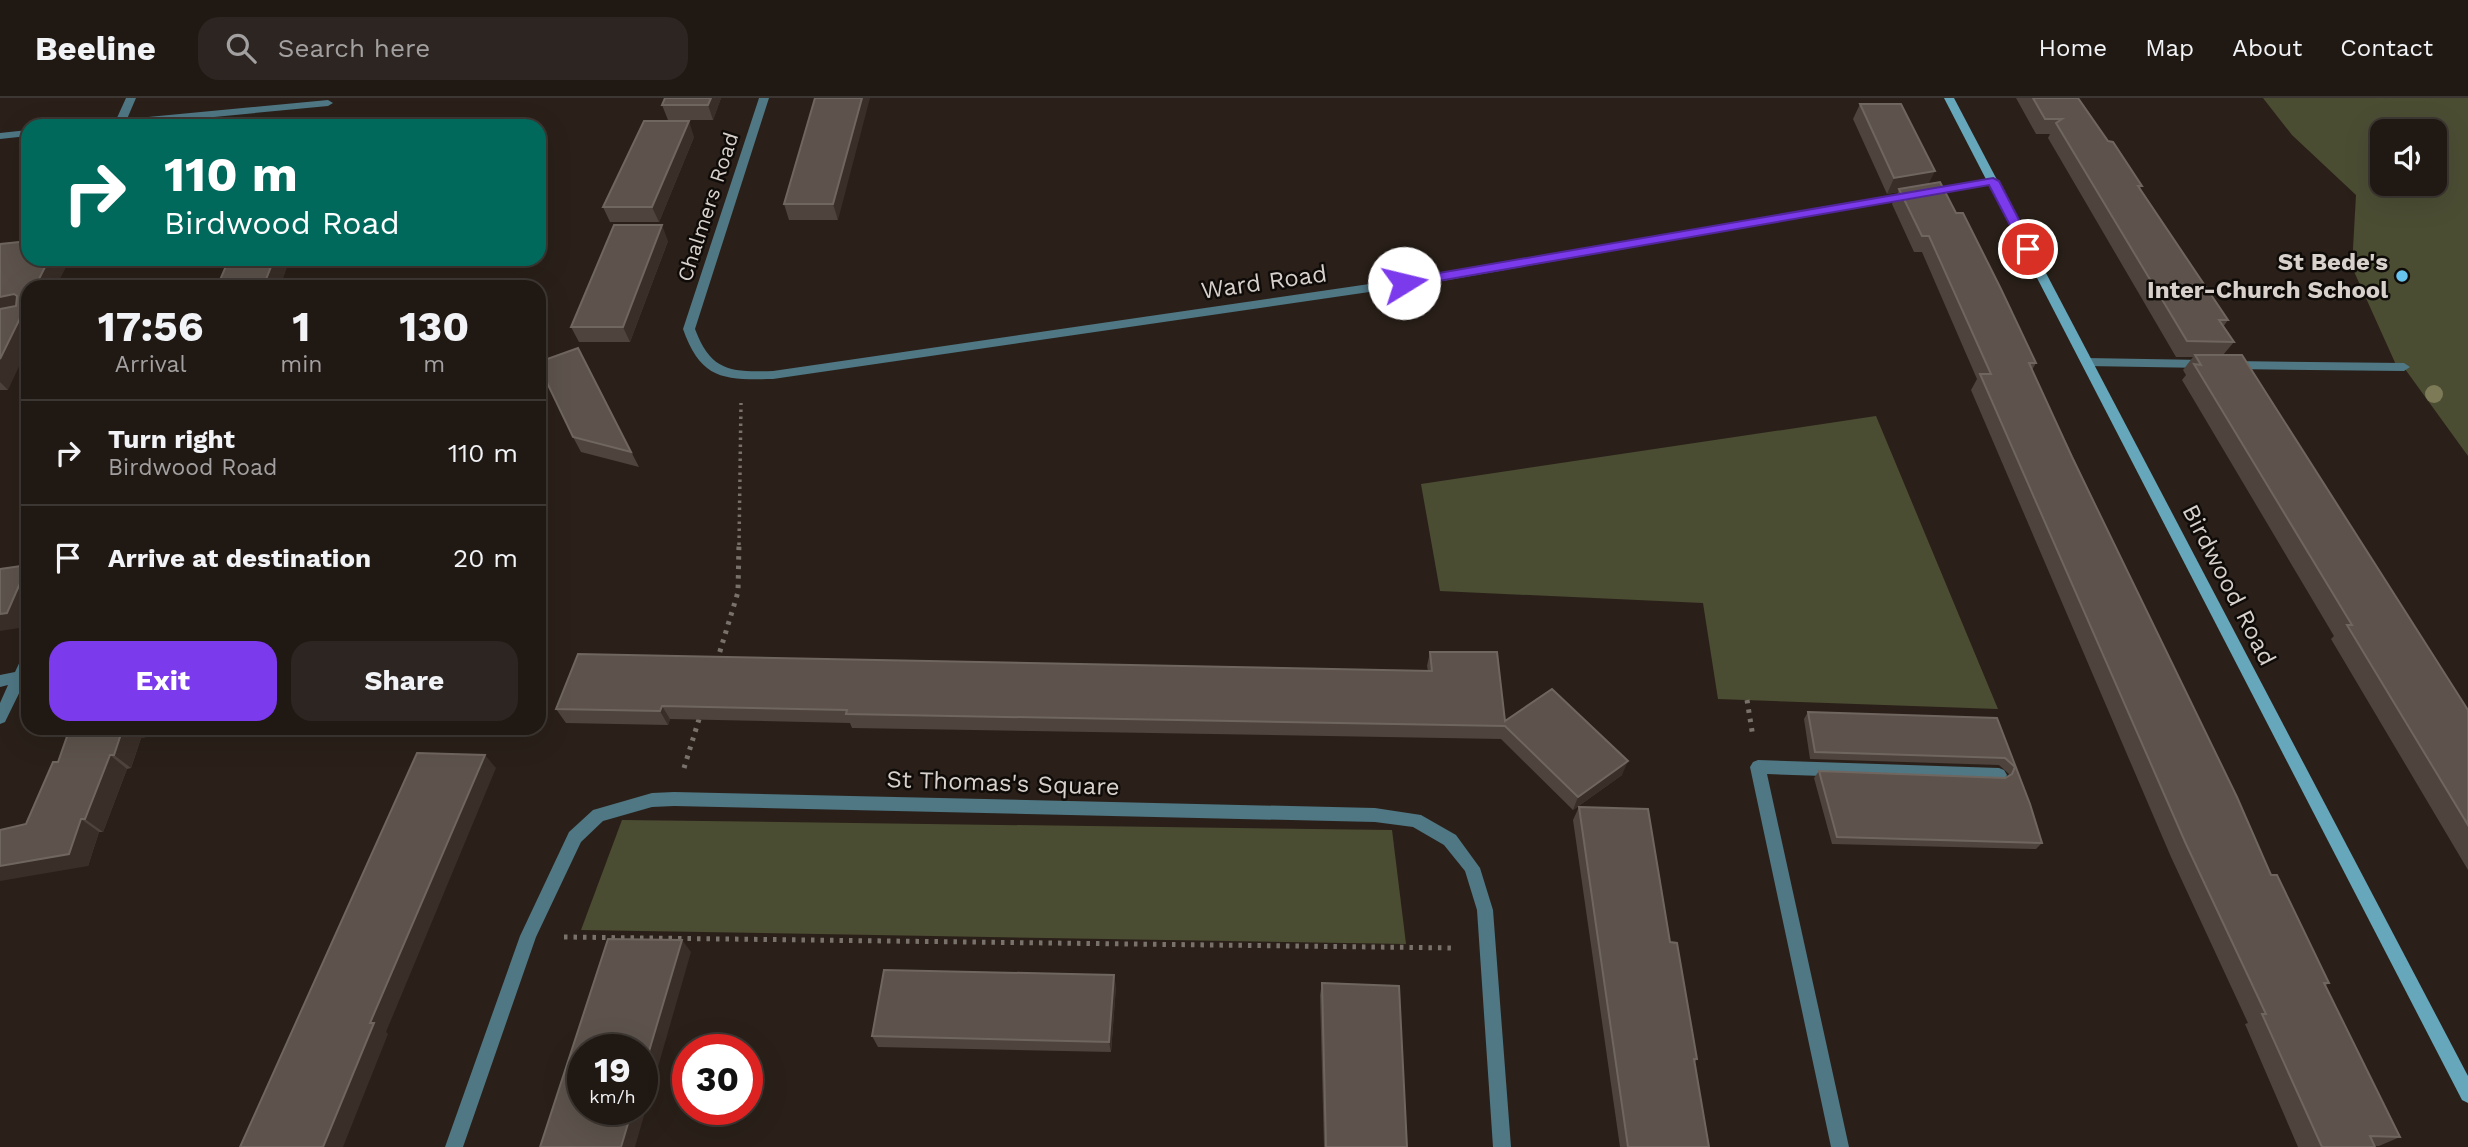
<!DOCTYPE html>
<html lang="en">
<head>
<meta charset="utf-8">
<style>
	body { margin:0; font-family:"Work Sans",sans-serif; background:#2d2521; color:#f1f3f6; height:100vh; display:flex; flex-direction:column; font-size:26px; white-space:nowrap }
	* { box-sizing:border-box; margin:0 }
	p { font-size:23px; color:#a2a0a0 }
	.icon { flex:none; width:38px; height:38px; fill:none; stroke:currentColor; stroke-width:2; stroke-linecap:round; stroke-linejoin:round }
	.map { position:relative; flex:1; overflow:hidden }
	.side { position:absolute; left:21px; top:182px; width:525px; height:455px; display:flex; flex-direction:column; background:#201813; border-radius:21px; box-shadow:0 7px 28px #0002,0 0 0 2px #3d3733 }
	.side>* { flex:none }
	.guide { position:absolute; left:21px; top:21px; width:525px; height:147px; border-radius:21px; box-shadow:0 7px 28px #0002,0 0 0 2px #3d3733; background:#00695c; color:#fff; overflow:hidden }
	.fabs { position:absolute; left:2370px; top:21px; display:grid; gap:14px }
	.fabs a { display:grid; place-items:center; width:77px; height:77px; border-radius:14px; background:#201813; box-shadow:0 7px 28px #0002,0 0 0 2px #3d3733; font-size:35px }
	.speed { position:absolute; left:567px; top:936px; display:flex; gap:14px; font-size:35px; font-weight:700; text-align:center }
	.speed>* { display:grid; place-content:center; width:91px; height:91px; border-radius:50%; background:#201813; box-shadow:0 7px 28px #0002,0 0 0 2px #3d3733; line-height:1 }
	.speed small { font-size:18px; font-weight:400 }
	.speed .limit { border:10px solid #d22; background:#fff; color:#111 }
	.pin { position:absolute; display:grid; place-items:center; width:60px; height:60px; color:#fff; margin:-30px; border:4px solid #fff; border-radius:50%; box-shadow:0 2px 7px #0007 }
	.me { position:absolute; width:77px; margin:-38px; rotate:81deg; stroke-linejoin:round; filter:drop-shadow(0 0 5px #0008) }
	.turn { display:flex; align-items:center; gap:24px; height:147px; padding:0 28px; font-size:32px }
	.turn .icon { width:91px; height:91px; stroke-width:2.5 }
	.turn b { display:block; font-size:49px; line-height:60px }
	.eta { display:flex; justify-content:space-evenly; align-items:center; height:119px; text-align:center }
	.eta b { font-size:42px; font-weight:700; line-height:49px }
	.action { display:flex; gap:14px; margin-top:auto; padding:14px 28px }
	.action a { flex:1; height:80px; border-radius:21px; background:#7c3aed; color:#fff; font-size:28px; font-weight:700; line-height:80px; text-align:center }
	.action a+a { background:#2d2521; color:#f1f3f6 }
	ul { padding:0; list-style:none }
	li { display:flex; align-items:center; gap:21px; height:105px; padding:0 28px; border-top:2px solid #3d3733 }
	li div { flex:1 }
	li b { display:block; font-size:26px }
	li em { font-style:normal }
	header { display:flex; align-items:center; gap:42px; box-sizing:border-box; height:98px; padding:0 35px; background:#201813; border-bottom:2px solid #3d3733 }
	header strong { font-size:33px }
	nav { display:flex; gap:38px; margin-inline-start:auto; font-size:24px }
	.search { width:490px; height:63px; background:#2d2521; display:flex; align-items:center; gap:18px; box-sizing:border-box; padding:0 24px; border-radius:21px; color:#a2a0a0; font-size:26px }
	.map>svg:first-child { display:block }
</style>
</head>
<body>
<header>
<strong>Beeline</strong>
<div class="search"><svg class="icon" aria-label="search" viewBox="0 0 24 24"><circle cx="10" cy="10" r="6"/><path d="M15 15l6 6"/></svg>Search here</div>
<nav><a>Home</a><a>Map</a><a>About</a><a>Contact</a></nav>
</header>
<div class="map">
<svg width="2468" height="1049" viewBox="0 0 2468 1049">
	<rect width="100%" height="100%" fill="#2a2019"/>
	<g fill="#4b4d33" fill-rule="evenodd">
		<path d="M2263,0H2468V358L2405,271L2397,269L2352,169L2356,97L2292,37ZM2382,33H2434V86H2382Z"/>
		<path d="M1876,318L1998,611L1718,601L1703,505L1440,493L1421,386Z"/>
		<path d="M622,722L1392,732L1406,846L581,832Z"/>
	</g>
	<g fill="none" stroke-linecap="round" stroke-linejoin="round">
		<path stroke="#79716b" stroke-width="3.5" stroke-dasharray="2.5 4.5" stroke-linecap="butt" d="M739,447L741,305"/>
		<g stroke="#79716b" stroke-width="5" stroke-dasharray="3.5 6" stroke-linecap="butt">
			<path d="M717,563L738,494L739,445"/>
			<path d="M1747,602L1753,639"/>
			<path d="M684,670L700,618"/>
			<path d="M564,839L1455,850"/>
		</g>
		<g fill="#4f7784" fill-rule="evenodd">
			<path d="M126,0H136L127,21L328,2L333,5L328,8L120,28H86L91,25L116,22Z"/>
			<path d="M28,32V38L0,41V35Z"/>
			<path d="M2087,260L2205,262L2211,266L2205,270L2087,268L2081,264Z"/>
			<path d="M2232,263L2404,265L2410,269L2404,273L2232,271L2226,267Z"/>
			<path d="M1758,662L1999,670L2004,672L2007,677L2004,682L1999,684L1767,676L1849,1049H1831L1750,669L1753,664Z"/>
		</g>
		<g fill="#4f7784" fill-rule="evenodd">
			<path d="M759,0H769L695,231C711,274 731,274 773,273L1431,177L1993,80L1998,83L1993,86L1431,185L773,281C724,282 701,282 683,231Z"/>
			<path d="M28,555L27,579L5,624L0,626V605L8,587L0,589V577L15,574L23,557Z"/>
			<path d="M674,694L1375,710L1421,717L1456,737L1480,770L1493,812L1511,1049H1493L1477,812L1465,773L1444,747L1413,729L1375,724L674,708L652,709L603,723L581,744L536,839L463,1049H445L520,838L569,734L593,712L652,695Z"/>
		</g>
		<path fill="#66a7bc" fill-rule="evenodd" d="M1944,0H1954L2468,978V1005L2462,1002Z"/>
	</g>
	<circle fill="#7c7a57" cx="2434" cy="296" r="9"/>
	<g fill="#4e443d">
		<path d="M665,0H721L713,22H668L662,7Z"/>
		<path d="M815,0L838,122H789L784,106Z"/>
		<path d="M2016,0H2078L2108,43L2142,88L2140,90L2228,222L2223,229L2234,244L2223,257L2468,612V772L2331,541L2334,538L2182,282L2186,277L2183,272L2193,259H2176L2048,40L2050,36H2036Z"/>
		<path d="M1860,6L1929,86L2036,265L2032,272L2271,777L2329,885L2325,888L2400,1039L2379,1048H2375V1049H2298L2245,926L2248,925L2171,759L1971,292L1977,281L1922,154H1914L1892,106L1898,94L1887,96L1853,21Z"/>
		<path d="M694,39L659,124H610L603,109Z"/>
		<path d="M668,143L630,244H579L571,229Z"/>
		<path d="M0,146L8,292H0Z"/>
		<path d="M578,250L639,369L581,354L573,339Z"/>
		<path d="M1430,554L1505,623L1622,677L1573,712L1501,641L852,630L850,625L670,621L668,627L566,625L556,611L1428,573L1427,568Z"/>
		<path d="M1808,614L1997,620L2042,745L2036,751L1832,746L1814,680L1819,673L2005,680L2008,678L2009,676L1999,667L1810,661L1804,621Z"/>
		<path d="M70,630L146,639L141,640L131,670L127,671L103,734H99L88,768L26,726L58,664Z"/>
		<path d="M1579,709L1670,844L1697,961L1694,965L1709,1049H1620L1573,722Z"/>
		<path d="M1322,885L1407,1049H1324L1320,897Z"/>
		<path d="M1116,888L1111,954L878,949L872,938Z"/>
	</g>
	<g fill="#3a2f28">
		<path d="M711,0H721L713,22L708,7Z"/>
		<path d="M862,0H870L838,122L833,106Z"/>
		<path d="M689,23L694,39L659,124L652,109Z"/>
		<path d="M1935,73L1927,89L1899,91L1898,94L1887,96L1894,80Z"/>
		<path d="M662,127L668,143L630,244L623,229Z"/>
		<path d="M49,161H70L56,189H35Z"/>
		<path d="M274,161H290L280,189H263Z"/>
		<path d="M14,196L28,204V249L8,292L0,284V199Z"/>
		<path d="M28,467V521L25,529L0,533V516Z"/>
		<path d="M662,608L670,621L668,627L660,613Z"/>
		<path d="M123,630H148L146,639L141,640L131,670L114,657Z"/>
		<path d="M110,657L127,671L103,734L85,721Z"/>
		<path d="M485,657L496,670L386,934L388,936L343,1049H323L370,925Z"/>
		<path d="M1628,663L1622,677L1573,712L1578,699Z"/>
		<path d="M81,721L99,734L88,768L0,783V768Z"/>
		<path d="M682,842L691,854L635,1049H621L632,1012H642V977Z"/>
		<path d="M1114,877L1116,888L1111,954L1109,944Z"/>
	</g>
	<g fill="#5d534c" stroke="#706660" stroke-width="2">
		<path d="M665,0H711L708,7H662Z"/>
		<path d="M815,0H862L833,106H784Z"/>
		<path d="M2033,0H2078L2108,43L2113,44L2142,88H2138L2228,222H2219L2234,244L2187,243L2056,25L2062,21H2045Z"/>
		<path d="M1860,6H1901L1935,73L1894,80Z"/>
		<path d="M644,23H689L652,109H603Z"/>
		<path d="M1940,84L1956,115H1963L2001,191L2036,265H2029L2072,359L2237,699L2271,777H2277L2329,885H2324L2400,1039L2370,1038L2375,1049H2322L2262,916H2266L2186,746L1980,276H1991L1929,138H1922L1899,91Z"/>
		<path d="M614,127H662L623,229H571Z"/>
		<path d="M28,143V161H49L35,189H28V204L0,261V211L16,208L17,198L14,196L0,199V146Z"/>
		<path d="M229,161H274L263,189H217Z"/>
		<path d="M578,250L631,354L573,339L539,268V264Z"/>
		<path d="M2195,257H2242L2468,612V727L2347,527H2352L2194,266L2201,267Z"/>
		<path d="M28,467L7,515L0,516V471Z"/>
		<path d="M1430,554H1497L1505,623L1552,591L1628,663L1578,699L1505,628L846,616L847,612L662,608L660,613L556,611L578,556L1432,573Z"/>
		<path d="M1808,614L1997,620L2030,706L2042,745L1837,739L1819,673L2005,680L2012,676L2015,669L2005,660L1815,654Z"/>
		<path d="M70,630H123L114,657H110L85,721H81L69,756L0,768V732L26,726L53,664H58Z"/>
		<path d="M417,655L485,657L370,925H374L323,1049H240Z"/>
		<path d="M1579,709L1648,711L1670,844L1677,845L1697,961H1694L1709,1049H1628Z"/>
		<path d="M608,841L682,842L642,977V952H583V1012H632L621,1049H540Z"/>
		<path d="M884,872L1114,877L1109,944L872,938Z"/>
		<path d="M1322,885L1399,888L1407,1049H1326Z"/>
	</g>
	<path fill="#7c3aed" stroke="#51269a" stroke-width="2" d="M1993,80L1999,83L2034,151L2033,154H2024L1989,87L1404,189L1397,185L1404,181Z"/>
	<circle fill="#66c4ef" stroke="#0f0b08" stroke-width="2.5" cx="2402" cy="178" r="7"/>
	<g text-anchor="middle" stroke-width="5" stroke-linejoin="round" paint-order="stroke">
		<g font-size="21" fill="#d7d0cb" stroke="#0f0b08">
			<text transform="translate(708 109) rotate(-72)" y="7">Chalmers Road</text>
		</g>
		<g font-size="24" font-weight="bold" fill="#d7d0cb" stroke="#0f0b08" text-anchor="end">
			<text x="2388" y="172">St Bede's<tspan x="2388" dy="28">Inter-Church School</tspan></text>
		</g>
		<g font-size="24" fill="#d7d0cb" stroke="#0f0b08">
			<text transform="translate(1264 184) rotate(-8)" y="8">Ward Road</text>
			<text transform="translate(2229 487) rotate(63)" y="8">Birdwood Road</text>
			<text transform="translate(1003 685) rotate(2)" y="8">St Thomas's Square</text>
		</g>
	</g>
</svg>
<div class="fabs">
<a><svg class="icon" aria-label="sound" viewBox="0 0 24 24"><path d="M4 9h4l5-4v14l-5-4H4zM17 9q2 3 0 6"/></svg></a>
</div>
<div class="speed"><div>19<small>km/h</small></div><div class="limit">30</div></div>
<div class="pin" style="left:2028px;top:151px;background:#d93025"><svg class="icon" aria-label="arrive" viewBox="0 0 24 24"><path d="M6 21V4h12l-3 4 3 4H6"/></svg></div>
<svg class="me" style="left:1404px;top:185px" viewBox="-20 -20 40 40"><circle r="19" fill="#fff"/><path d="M0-13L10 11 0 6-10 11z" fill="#7c3aed"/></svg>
<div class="guide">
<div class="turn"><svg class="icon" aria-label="right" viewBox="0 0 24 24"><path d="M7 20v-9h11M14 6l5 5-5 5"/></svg><div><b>110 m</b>Birdwood Road</div></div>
</div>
<section class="side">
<div class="eta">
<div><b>17:56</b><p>Arrival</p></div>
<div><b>1</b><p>min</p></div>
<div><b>130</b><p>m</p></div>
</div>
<ul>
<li><svg class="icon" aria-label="right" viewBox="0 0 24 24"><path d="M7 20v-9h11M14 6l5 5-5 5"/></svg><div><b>Turn right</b><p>Birdwood Road</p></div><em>110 m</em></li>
<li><svg class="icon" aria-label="arrive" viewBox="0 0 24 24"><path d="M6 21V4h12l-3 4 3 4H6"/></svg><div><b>Arrive at destination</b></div><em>20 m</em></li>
</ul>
<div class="action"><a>Exit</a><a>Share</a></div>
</section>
</div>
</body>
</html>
